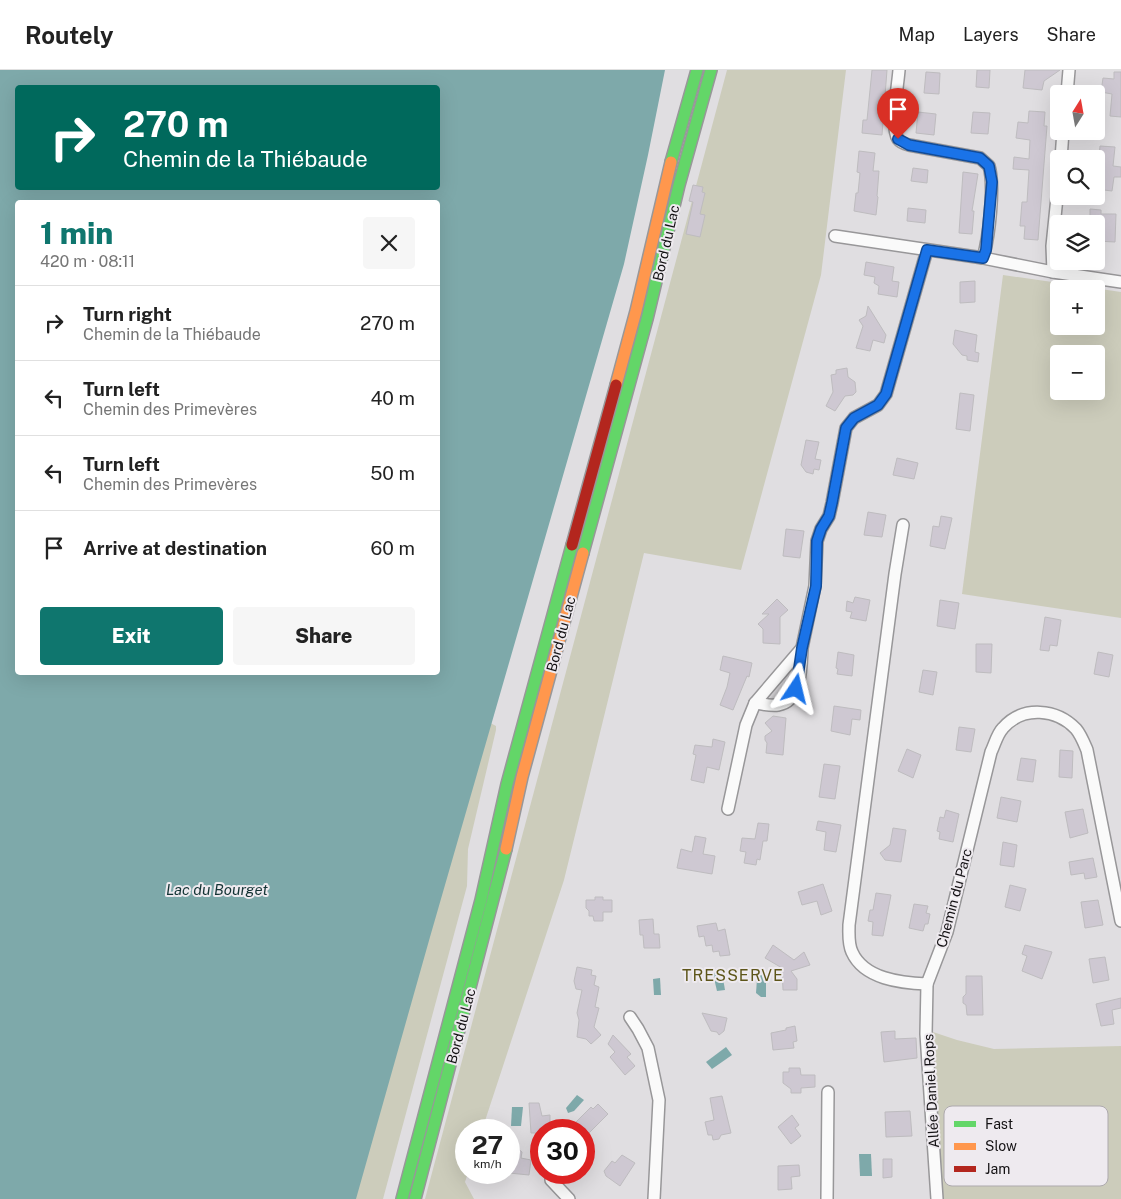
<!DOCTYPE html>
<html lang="en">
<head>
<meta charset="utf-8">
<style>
	body { margin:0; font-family:"Public Sans",sans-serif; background:#f6f6f6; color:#222; height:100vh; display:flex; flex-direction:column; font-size:19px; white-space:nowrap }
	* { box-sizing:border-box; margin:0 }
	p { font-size:16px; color:#767676 }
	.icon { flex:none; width:28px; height:28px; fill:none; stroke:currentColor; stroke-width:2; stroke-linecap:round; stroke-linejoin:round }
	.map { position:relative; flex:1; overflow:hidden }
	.details { position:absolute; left:15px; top:130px; width:425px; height:475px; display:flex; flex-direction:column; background:#fff; border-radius:5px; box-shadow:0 5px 20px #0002 }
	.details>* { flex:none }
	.banner { position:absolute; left:15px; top:15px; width:425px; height:105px; border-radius:5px; box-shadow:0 5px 20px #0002; background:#00695c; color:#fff; overflow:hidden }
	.needle { width:32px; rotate:11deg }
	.fabs { position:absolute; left:1050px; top:15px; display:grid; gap:10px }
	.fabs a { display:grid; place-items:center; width:55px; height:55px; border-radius:5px; background:#fff; box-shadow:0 5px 20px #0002; font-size:25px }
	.speed { position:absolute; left:455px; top:1049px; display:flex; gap:10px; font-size:25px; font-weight:700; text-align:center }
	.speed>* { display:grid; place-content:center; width:65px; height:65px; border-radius:50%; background:#fff; box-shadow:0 5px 20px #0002; line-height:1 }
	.speed small { font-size:12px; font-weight:400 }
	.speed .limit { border:8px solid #d22; background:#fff; color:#111 }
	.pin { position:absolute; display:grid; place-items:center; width:42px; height:42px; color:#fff; margin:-51px -21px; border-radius:50% 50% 50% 0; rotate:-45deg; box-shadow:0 0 5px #0007 }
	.pin .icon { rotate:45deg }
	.me { position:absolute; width:55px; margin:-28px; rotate:10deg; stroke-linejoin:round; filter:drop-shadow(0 0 4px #0008) }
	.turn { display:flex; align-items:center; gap:18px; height:105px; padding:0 25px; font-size:22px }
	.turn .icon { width:65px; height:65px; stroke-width:2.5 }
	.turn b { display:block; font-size:35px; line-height:42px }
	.round { display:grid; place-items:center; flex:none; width:52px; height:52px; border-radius:5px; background:#f6f6f6 }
	.summary { display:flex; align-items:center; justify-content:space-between; height:85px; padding:0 25px }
	h1 { font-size:30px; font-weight:800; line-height:38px; color:#0f766e }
	.action { display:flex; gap:10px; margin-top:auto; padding:10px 25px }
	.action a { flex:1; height:58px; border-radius:5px; background:#0f766e; color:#fff; font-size:20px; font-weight:800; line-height:58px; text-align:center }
	.action a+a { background:#f6f6f6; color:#222 }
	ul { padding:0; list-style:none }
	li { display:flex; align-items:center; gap:15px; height:75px; padding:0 25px; border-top:1px solid #e0e0e0 }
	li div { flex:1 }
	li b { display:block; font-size:19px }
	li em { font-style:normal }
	header { display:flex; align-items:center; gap:30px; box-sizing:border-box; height:70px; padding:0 25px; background:#fff; border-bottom:1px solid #e0e0e0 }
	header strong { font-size:24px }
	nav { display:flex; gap:28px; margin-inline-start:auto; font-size:18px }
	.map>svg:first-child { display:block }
</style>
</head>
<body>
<header>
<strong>Routely</strong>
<nav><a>Map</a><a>Layers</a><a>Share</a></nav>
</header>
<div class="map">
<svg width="1121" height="1129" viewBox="0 0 1121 1129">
	<rect width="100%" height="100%" fill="#e0dee1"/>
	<g fill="#ccb" fill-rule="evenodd">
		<path d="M727,0H846L821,205L741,500L644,483L564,810L482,1060H466V1102L468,1103L465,1112L474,1129H425Z"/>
		<path d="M1003,205L1121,222V548L962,524ZM1059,219H1096V256H1059ZM1059,284H1096V321H1059Z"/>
		<path d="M477,646L496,656V660L468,779L467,816L383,1129H287Z"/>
		<path d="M930,961L957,970L994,979L1121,976V1129H941Z"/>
	</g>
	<g fill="#7ea9aa" fill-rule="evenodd">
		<path d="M0,0H665L648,85L624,194L430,867L356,1129H0ZM18,18H438V118H18ZM438,132V602H18V132Z"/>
		<path d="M717,901L722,903L725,920L717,921L713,904Z"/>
		<path d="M760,905H766V927H761L756,923L757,909Z"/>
		<path d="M660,908L661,925H654L653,909Z"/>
		<path d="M726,977L732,985L712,999L706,992Z"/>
		<path d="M577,1025L584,1030L574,1041L568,1043L566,1038Z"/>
		<path d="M512,1037H523L521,1056H511Z"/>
		<path d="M859,1084H871L872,1106H860Z"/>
	</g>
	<g fill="#cec8d2" stroke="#bebcbf">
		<path d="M872,0H887L882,65L862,63L863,50H867Z"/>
		<path d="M977,0H990L989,18L976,17Z"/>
		<path d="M1025,0H1060L1044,11L1042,20L1023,18Z"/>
		<path d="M926,2L940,3L939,24L924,23Z"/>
		<path d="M1114,2H1121V47L1110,46L1112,24L1101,22L1103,8L1114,9Z"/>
		<path d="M1029,41L1045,42L1044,56H1047L1038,170L1024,169L1025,156H1020L1022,132H1027L1029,100L1013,99L1014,87L1029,89L1030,70L1016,68L1018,52L1028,53Z"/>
		<path d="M918,42L936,44L934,65L916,63Z"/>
		<path d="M973,42L990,43L988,64L971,63Z"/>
		<path d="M1100,76L1115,77L1113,96L1121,97V107H1114L1112,121L1096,119Z"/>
		<path d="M859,81L875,83L873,101H879L877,126L878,127L876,145L854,141L856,123H858L860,103L857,102Z"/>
		<path d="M913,98L928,100L927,113L911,111Z"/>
		<path d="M963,102L978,104L972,141H974L972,164L959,163Z"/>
		<path d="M693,115L703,117L702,122L705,123L700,144L705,145L700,167L686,164L693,132L689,131Z"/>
		<path d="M908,138L926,140L925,153L907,151Z"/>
		<path d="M1090,139L1101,140V144H1116L1115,172L1096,171V154H1090Z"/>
		<path d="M866,192L894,197L892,211L899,212L897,227L878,224L879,216L874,213L875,207L864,205Z"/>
		<path d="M975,211V232L960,233V212Z"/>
		<path d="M868,236L886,265L884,273L873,270L870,281L856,278L863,256L859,250L866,246Z"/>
		<path d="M955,260L977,265L975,282L979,283L978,292L967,290V286L962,285L953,274Z"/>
		<path d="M847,298L848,307L855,312L856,322L853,325L845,326L835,341L826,336L833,322L831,305L836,304V300Z"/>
		<path d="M960,323L974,325L970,361L956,359Z"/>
		<path d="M806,370L819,372L815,389L821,390L819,400L814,399L813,404L806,402L801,395Z"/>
		<path d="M897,388L918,393L914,409L893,405Z"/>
		<path d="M868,442L886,445L882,467L864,465Z"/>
		<path d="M941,446L952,448L945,479L930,476L933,456L939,457Z"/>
		<path d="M786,459L804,461L800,488L783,486Z"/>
		<path d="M855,527L870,530L866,551L850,548L852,542L846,541L847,531L853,533Z"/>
		<path d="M777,529L788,540L780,547V574L763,573V559L758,554L769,544H762Z"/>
		<path d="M940,530L959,533L955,559L937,556Z"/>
		<path d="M1045,547L1061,550L1057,576L1050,575L1049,581L1040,580Z"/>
		<path d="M976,574H992L991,603L976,602Z"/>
		<path d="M838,582L854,585L852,606L837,604L838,599L836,598Z"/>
		<path d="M1098,582L1113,585L1109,607L1094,604Z"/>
		<path d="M723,586L752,593L749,607L747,606L733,640L720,635L727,617L730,603L720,600Z"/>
		<path d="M923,600L937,602L933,625L919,622Z"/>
		<path d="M834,636L861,640L860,650L852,649L850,665L831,661Z"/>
		<path d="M773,646L786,648L783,685L766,683L767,673L765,670V666L772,661L765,653Z"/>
		<path d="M959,657L975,659L971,682L956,680Z"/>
		<path d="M713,669L725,672L719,700L707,697L704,713L691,710L696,685L693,684L695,675L712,677Z"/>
		<path d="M907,679L921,685L913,708L898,701Z"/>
		<path d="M1060,680L1073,681L1072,708L1059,707Z"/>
		<path d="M1021,688L1036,690L1033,712L1017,710Z"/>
		<path d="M824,694L840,696L835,729L819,727Z"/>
		<path d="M1001,727L1021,731L1017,752L997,748Z"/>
		<path d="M1083,739L1088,763L1070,768L1065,742Z"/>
		<path d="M946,740L959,744L953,772L939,769L940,762L937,761L940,747L944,748Z"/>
		<path d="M818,751L841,755L836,782L824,780L826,762L816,760Z"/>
		<path d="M758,753L769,754L767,771H763L760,790L757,789L756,795L744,793L746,782L740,781L742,768L755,769Z"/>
		<path d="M893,758L906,760L901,792L885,790L880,783L890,775Z"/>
		<path d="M695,766L706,768L703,784L715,786L712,804L677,798L681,779L692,782Z"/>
		<path d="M1003,772L1017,775L1014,797L1000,795Z"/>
		<path d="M1093,788L1097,807L1085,809L1084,803L1071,805L1069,792Z"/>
		<path d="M823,814L832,841L821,845L817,831L802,835L798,822Z"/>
		<path d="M1010,815L1026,819L1020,841L1005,837Z"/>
		<path d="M876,823L891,825L883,866L872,865L873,852L868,851L870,840H873Z"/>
		<path d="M595,827H603V830H612V842H603V851H594L593,846H589V841L586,838V830H595Z"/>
		<path d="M1098,830L1103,855L1085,858L1081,832Z"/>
		<path d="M914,834L928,836L926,843L930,844L928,854H925L923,861L909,858Z"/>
		<path d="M653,849L654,864H659L660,878H644L643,865H640L639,850Z"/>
		<path d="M716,853L718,861L725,859L730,885L720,886L719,881L713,882L712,875L706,876L704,866L699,867L697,856Z"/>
		<path d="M773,875L794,890L804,882L810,895L791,901L797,909V920H783L782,898L765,888Z"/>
		<path d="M1025,875L1052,882L1042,909L1022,901L1027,886L1022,884Z"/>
		<path d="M1105,887L1109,910L1093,913L1089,889Z"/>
		<path d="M577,897L592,900L591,905L596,906L594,915L599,917L595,937L599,938L594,957L601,965L591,974L586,969L577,967L579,950L577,943L582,920L576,919L574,911Z"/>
		<path d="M966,906H982L983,945H967L966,935L963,933V927L966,924Z"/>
		<path d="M1121,928V938L1112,940L1114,954L1101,956L1096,934Z"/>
		<path d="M702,943L727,948L724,961L719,965L717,962L711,961Z"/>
		<path d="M795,956L797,971L793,972L794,978L773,980L771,963L786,960V958Z"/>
		<path d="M895,961V969L916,968L917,988L884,992L881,962Z"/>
		<path d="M613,965L631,984L627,987L635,996L625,1005L610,987L615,982L608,974Z"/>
		<path d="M789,998H800L801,1005H815V1017L801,1018V1023H791V1019L783,1013V1002H789Z"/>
		<path d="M722,1026L731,1063L721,1065L719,1069L713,1070L712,1065H708L705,1052L714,1050L710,1028Z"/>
		<path d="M529,1033H539L542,1046L550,1045V1060H541V1063H531Z"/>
		<path d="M598,1034L608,1044L589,1063L584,1058L582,1060L575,1053L591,1037L593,1039Z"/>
		<path d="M910,1041L912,1066L886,1067L885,1042Z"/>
		<path d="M792,1045L799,1055L795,1058L801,1066L791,1074L778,1057Z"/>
		<path d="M509,1072L522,1082L521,1088L531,1090L529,1105L509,1103Z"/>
		<path d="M622,1085L635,1093L620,1116L606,1106L604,1101L612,1091L615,1093Z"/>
		<path d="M883,1089H892V1107L883,1108Z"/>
		<path d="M799,1095L800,1106L791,1107L792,1119L778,1120V1096Z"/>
	</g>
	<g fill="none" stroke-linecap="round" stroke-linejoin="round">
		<defs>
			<g id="street">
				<path d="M899,0C898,15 890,57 898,69C901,73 905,74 909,75L980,88L989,96C995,116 989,167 983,188"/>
				<path d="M1067,24L1069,0"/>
				<path d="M1061,89L1063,61"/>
				<path d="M835,166L983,188L1053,202L1121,212"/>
				<path d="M1053,202L1052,176L1059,108"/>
				<path d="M903,455L895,504L849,855C849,864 848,874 852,882C864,909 901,913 927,914L947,862L991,682C995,674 997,664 1003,658C1023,635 1057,639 1076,659C1081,665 1084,673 1087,680L1121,851"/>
				<path d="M755,633C762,634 771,636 778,635C802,631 801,597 802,578"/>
				<path d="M728,739L746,655L755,633L802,578L815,516L817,471L821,459L829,446L832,433L846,358L854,348L878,335L886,324L927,180"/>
				<path d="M927,914L926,964L937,1129"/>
				<path d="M630,947L638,959L648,978L659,1030L654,1129"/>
				<path d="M551,1110L569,1129"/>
				<path d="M827,1129L828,1022"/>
			</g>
			<g id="fast">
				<path d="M671,92L697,0"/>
				<path d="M583,483L647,249L679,115L711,0"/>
				<path d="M402,1129L481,830L507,714L572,475"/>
				<path d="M415,1129L506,779"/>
			</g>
			<g id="slow">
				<path d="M616,315L636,241L671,92"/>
				<path d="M506,779L522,707L583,483"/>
			</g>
			<path id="jam" d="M572,475L616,315"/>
		</defs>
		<use href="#street" stroke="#989799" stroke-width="14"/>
		<use href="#fast" stroke="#989799" stroke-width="14"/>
		<use href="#slow" stroke="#989799" stroke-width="14"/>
		<use href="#jam" stroke="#989799" stroke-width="14"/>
		<use href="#street" stroke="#fafafa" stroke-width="11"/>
		<use href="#fast" stroke="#63d668" stroke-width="11"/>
		<use href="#slow" stroke="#ff974d" stroke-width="11"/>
		<use href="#jam" stroke="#b3261e" stroke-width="11"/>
	</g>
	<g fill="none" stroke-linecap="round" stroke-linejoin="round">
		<defs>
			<path id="route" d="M796,619L802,578L816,516L817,471L821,459L829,446L832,433L846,358L854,348L878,335L886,324L927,180L983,188L986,180L992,112L989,96L980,88L909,75L898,69"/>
		</defs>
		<use href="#route" stroke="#114b97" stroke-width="12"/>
		<use href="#route" stroke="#1a73e8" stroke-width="9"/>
	</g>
	<g text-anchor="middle" stroke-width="4" stroke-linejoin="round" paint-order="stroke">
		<g font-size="14" fill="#141214" stroke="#eeeaef">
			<text transform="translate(666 173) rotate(-77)" y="5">Bord du Lac</text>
			<text transform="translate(561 564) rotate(-75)" y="5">Bord du Lac</text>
			<text transform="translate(954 828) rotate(-75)" y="5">Chemin du Parc</text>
			<text transform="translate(461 956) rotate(-75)" y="5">Bord du Lac</text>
			<text transform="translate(931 1021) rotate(-93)" y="5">Allée Daniel Rops</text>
		</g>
		<g font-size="15" font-style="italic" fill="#133334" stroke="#eeeaef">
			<text x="217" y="825">Lac du Bourget</text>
		</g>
		<g font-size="16" letter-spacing="1" fill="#5d5519" stroke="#eeeaef">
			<text x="733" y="911">TRESSERVE</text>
		</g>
	</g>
	<rect x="944" y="1036" width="164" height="80" rx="8" fill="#eeeaef" stroke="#ada9ad" stroke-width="1"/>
	<rect x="954" y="1051" width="22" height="6" fill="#63d668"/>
	<rect x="954" y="1073" width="22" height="7" fill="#ff974d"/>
	<rect x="954" y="1096" width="22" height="6" fill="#b3261e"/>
	<g font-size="14" fill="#141214">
		<text x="985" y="1059">Fast</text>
		<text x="985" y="1081">Slow</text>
		<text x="985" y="1104">Jam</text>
	</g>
</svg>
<div class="fabs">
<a><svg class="needle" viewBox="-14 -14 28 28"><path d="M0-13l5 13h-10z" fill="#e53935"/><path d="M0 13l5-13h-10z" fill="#767676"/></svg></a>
<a><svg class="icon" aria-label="search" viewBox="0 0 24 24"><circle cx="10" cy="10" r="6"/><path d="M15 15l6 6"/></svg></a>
<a><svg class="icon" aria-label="layers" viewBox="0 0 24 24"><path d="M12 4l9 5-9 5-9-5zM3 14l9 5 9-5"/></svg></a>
<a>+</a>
<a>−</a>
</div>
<div class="speed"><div>27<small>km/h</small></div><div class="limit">30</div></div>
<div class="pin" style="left:898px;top:69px;background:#d93025"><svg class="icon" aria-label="arrive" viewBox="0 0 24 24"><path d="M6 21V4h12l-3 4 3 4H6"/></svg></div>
<svg class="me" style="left:796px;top:619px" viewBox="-20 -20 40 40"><path d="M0-17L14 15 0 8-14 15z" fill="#1a73e8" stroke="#fff" stroke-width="4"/></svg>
<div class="banner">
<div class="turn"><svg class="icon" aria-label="right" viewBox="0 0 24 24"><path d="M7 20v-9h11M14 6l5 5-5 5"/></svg><div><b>270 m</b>Chemin de la Thiébaude</div></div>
</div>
<section class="details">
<div class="summary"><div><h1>1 min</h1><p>420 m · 08:11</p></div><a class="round"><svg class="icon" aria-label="close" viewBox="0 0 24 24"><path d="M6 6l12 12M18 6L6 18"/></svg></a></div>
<ul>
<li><svg class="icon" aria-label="right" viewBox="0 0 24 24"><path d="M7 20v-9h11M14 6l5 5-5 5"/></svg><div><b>Turn right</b><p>Chemin de la Thiébaude</p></div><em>270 m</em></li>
<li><svg class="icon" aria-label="left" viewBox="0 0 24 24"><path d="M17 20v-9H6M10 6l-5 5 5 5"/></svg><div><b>Turn left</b><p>Chemin des Primevères</p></div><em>40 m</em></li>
<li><svg class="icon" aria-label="left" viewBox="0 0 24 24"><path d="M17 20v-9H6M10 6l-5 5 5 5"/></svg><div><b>Turn left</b><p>Chemin des Primevères</p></div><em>50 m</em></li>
<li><svg class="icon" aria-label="arrive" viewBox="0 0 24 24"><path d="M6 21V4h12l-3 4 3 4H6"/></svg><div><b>Arrive at destination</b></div><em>60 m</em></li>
</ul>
<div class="action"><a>Exit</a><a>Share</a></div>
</section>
</div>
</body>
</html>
